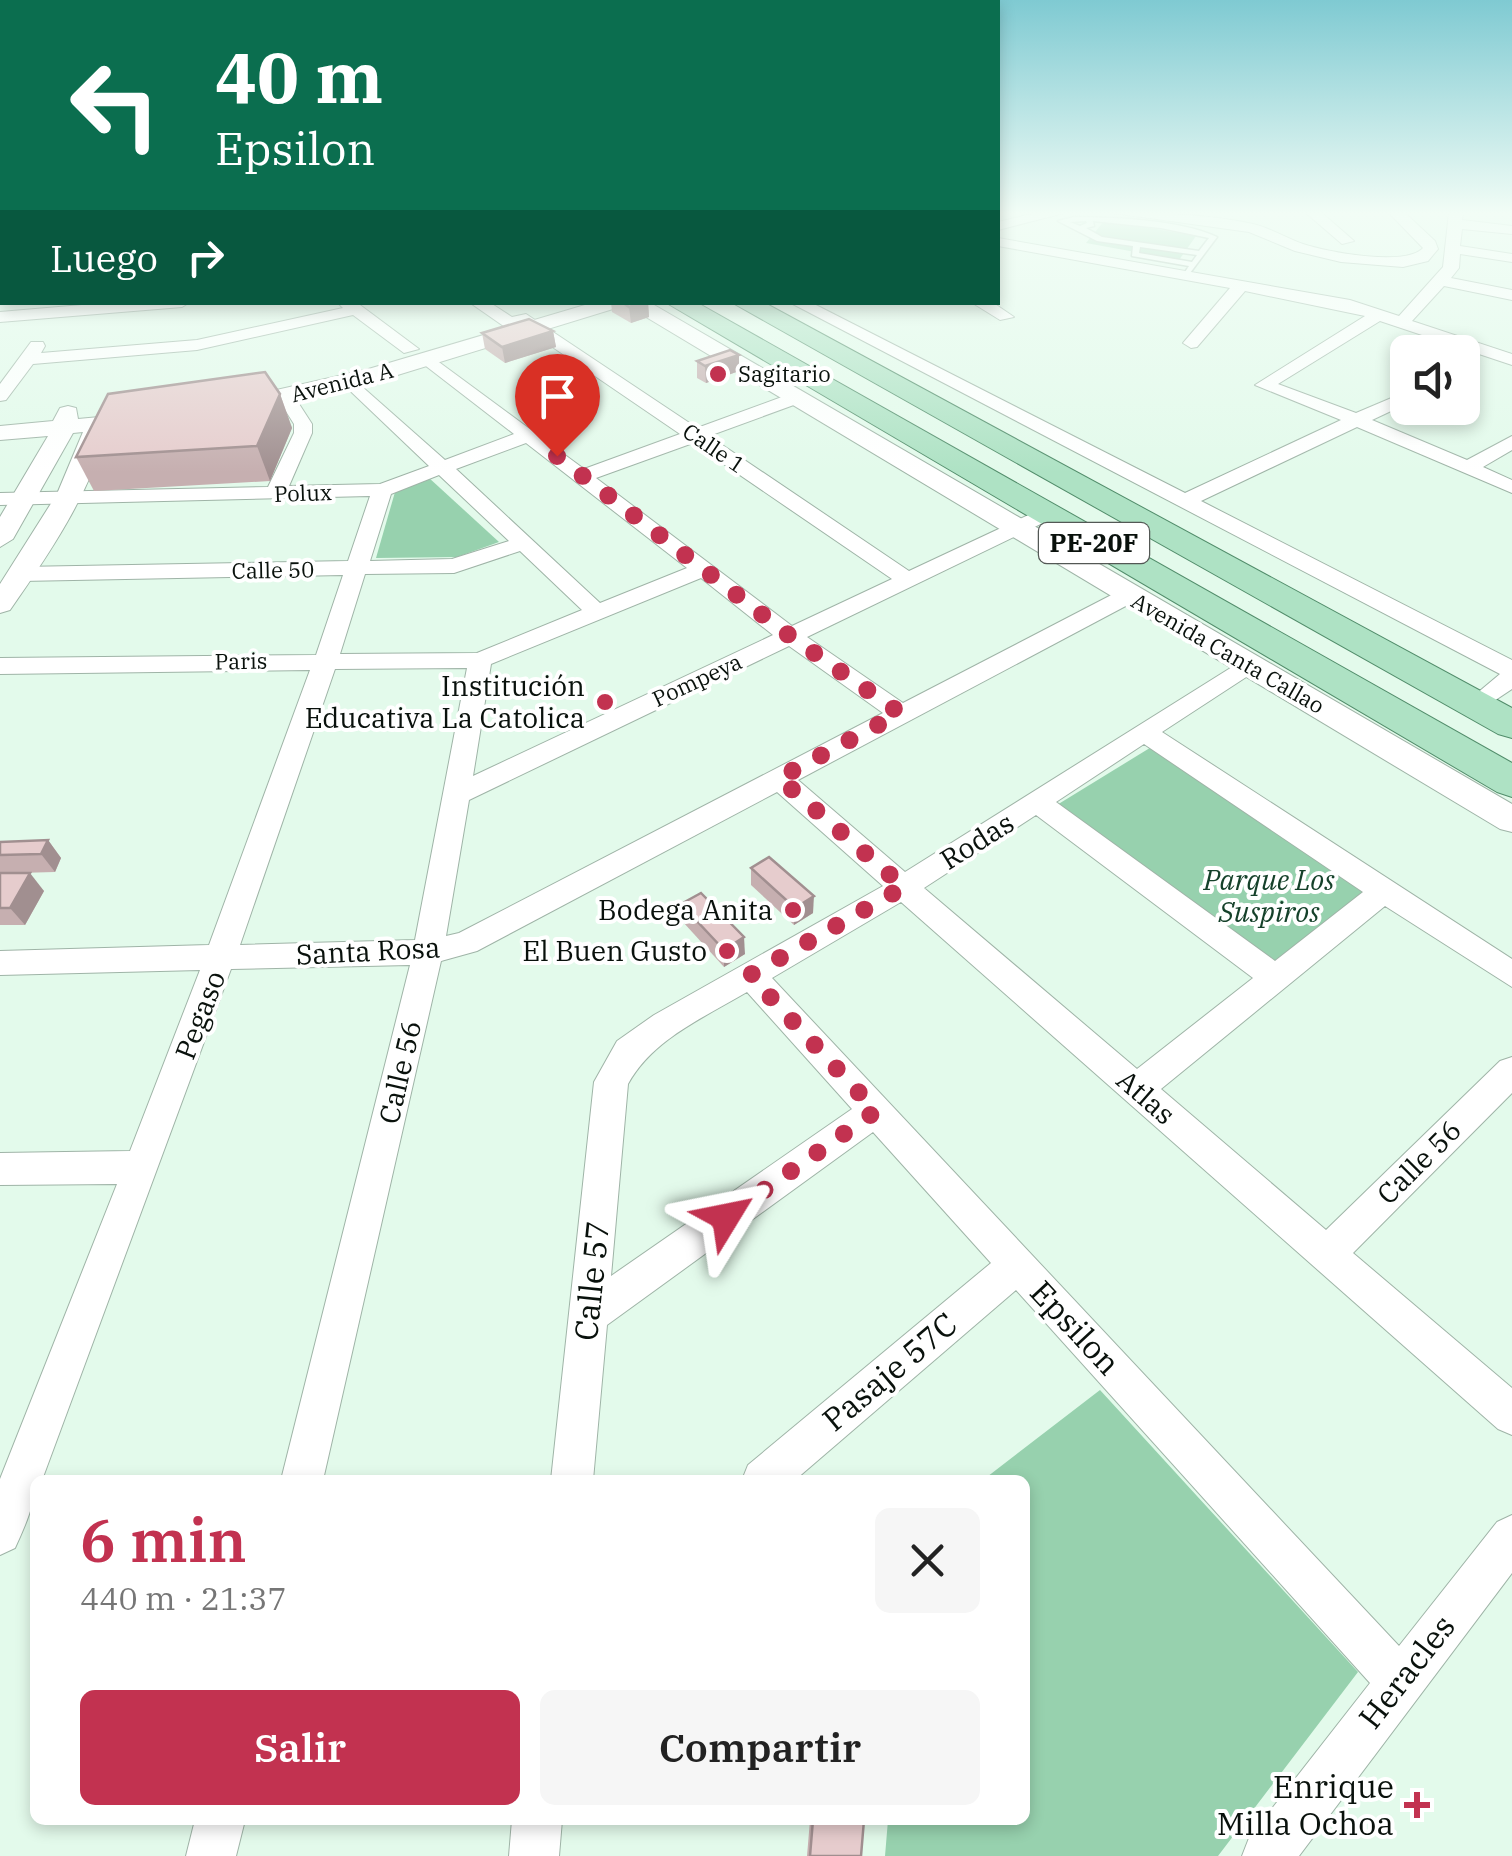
<!DOCTYPE html>
<html lang="es">
<head>
<meta charset="utf-8">
<style>
	body { margin:0; font-family:"IBM Plex Serif",serif; background:#f6f6f6; color:#222; height:100vh; display:flex; flex-direction:column; font-size:38px; white-space:nowrap }
	* { box-sizing:border-box; margin:0 }
	p { font-size:32px; color:#767676 }
	.icon { flex:none; width:55px; height:55px; fill:none; stroke:currentColor; stroke-width:2; stroke-linecap:round; stroke-linejoin:round }
	.map { position:relative; flex:1; overflow:hidden }
	.drawer { position:absolute; left:30px; top:1475px; width:1000px; height:350px; display:flex; flex-direction:column; background:#fff; border-radius:15px; box-shadow:0 5px 15px #0003 }
	.drawer>* { flex:none }
	.hud { position:absolute; left:0px; top:0px; width:1000px; height:305px; box-shadow:0 5px 15px #0003; background:#0b6e4f; color:#fff; overflow:hidden }
	.fabs { position:absolute; left:1390px; top:335px; display:grid; gap:20px }
	.fabs a { display:grid; place-items:center; width:90px; height:90px; border-radius:15px; background:#fff; box-shadow:0 5px 15px #0003; font-size:50px }
	.pin { position:absolute; display:grid; place-items:center; width:85px; height:85px; color:#fff; margin:-102px -42px; border-radius:50% 50% 50% 0; rotate:-45deg; box-shadow:0 0 10px #0007 }
	.pin .icon { rotate:45deg }
	.me { position:absolute; width:110px; margin:-55px; rotate:55deg; stroke-linejoin:round; filter:drop-shadow(0 0 8px #0008) }
	.turn { display:flex; align-items:center; gap:35px; height:210px; padding:0 50px; font-size:45px }
	.turn .icon { width:130px; height:130px; stroke-width:2.5 }
	.turn b { display:block; font-size:70px; line-height:85px }
	.then { display:flex; align-items:center; height:95px; padding:0 50px; background:#0003; gap:20px; font-size:38px }
	.round { display:grid; place-items:center; flex:none; width:105px; height:105px; border-radius:15px; background:#f6f6f6 }
	.head { display:flex; align-items:center; justify-content:space-between; height:170px; padding:0 50px }
	h1 { font-size:60px; font-weight:600; line-height:75px; color:#c23250 }
	.cta { display:flex; gap:20px; margin-top:auto; padding:20px 50px }
	.cta a { flex:1; height:115px; border-radius:15px; background:#c23250; color:#fff; font-size:40px; font-weight:600; line-height:115px; text-align:center }
	.cta a+a { background:#f6f6f6; color:#222 }
	.map>svg:first-child { display:block }
</style>
</head>
<body>
<div class="map">
<svg width="1512" height="1856" viewBox="0 0 1512 1856">
	<rect width="100%" height="100%" fill="#e3faeb"/>
	<g fill="#97d1ae">
		<path d="M1105,220L1196,236L1179,260L1086,243Z"/>
		<path d="M428,477L499,542L457,557L376,558L395,492Z"/>
		<path d="M1153,746L1373,894L1274,973L1052,808Z"/>
		<path d="M1100,1390L1358,1672L1218,1856H885L888,1820H1025V1480H983Z"/>
	</g>
	<g fill="none" stroke-linecap="round" stroke-linejoin="round">
		<defs>
			<path id="service" d="M1074,217C1114,217 1181,220 1217,237L1187,277L1183,275L1189,266L1132,256L1133,246L1097,241L1058,221ZM1086,221L1087,223L1080,226L1070,222ZM1093,221L1161,228L1209,238L1199,251L1102,237L1086,228L1094,226ZM1140,247L1197,255L1192,262L1139,253Z"/>
			<g id="minor">
				<path d="M1036,213H1064L998,230V222Z"/>
				<path d="M1113,213C1159,213 1208,214 1253,224C1270,228 1286,238 1303,244C1327,252 1406,267 1423,248L1389,213H1405L1435,241L1438,249L1428,261L1403,267L1341,262L1295,251L1249,232Z"/>
				<path d="M1306,213H1322L1354,241L1342,244Z"/>
				<path d="M1449,213H1463L1462,220L1512,226V234L1462,229L1460,246L1512,254V262L1460,254L1459,268L1451,278L1512,290V300L1444,286L1412,321L1512,354V365L1380,321L1278,384L1356,413L1408,391V403L1372,420L1467,460L1512,436V450L1483,467L1512,480V493L1357,427L1201,501L1512,660V689L1476,713L1463,705L1500,674L789,302H810L1185,493L1341,420L1255,385L1365,316L1245,291L1197,347L1191,348L1183,343L1230,288L998,246V238L1350,300L1399,316L1443,267Z"/>
				<rect x="0" y="235" width="2" height="8"/>
				<path d="M0,271L2,272V281H0Z"/>
				<path d="M117,302H190L182,307L0,322V312Z"/>
				<path d="M337,302H356L419,349L404,353L353,315L197,350L33,364L6,400L0,401V384L31,342H43L45,346L41,353L197,340L343,308Z"/>
				<path d="M469,302H489L512,317L526,314L697,428L790,394H802V402L709,436L909,571L1037,511H1051L1054,515L1051,519L807,637L903,703L1121,590H1137L1140,595L1137,600L798,780L905,872L1248,657L1260,665L1257,670L1162,732L1512,959V987L1385,906L1161,1089L1326,1230L1500,1061L1512,1057V1093L1353,1253L1512,1388V1435L1498,1429L901,902L772,978L1399,1646L1497,1522L1512,1515V1573L1299,1856H1242L1249,1838L1370,1683L1016,1290L795,1480H742L748,1465L991,1263L873,1132L607,1325L593,1480H551L594,1082L617,1041L654,1015L883,886L777,792L477,951L441,961L323,1480H281L410,965L231,969L42,1480H35C35,1505 25,1526 15,1548L0,1555V1479L117,1184L0,1185V1153L130,1151L200,970L0,975V951L209,945L310,670L0,674V658L316,655L343,575L21,581L10,574L21,567L348,561L370,496L0,505V493L268,487L294,433V424L277,397L286,392L292,393L312,424V433L289,486L380,484L429,466L344,385V377L350,376L445,460L514,434L422,363V355L428,354L584,469L680,434L529,331L515,334ZM526,443L687,568L600,603L456,469ZM693,443L892,579L792,626L596,478ZM439,475L509,541L452,559L370,561L391,494ZM520,551L582,610L477,653L340,654L365,574L454,573ZM701,578L773,635L473,776L491,664ZM789,646L883,713L459,933L446,936L469,800ZM467,668L415,940L240,945L335,669ZM1144,744L1363,892L1275,961L1056,802ZM1036,815L1253,978L1137,1069L924,888ZM747,992L852,1109L611,1276L628,1084C653,1039 703,1018 747,992Z"/>
				<path d="M971,302H992L1014,317L1000,320Z"/>
				<path d="M195,1820H245L236,1856H186Z"/>
				<path d="M512,1820H562L559,1856H509Z"/>
			</g>
			<g id="tertiary">
				<path d="M595,302H649L1512,804V832L1500,829L626,305L378,381L231,414L220,407L223,402L365,370Z"/>
				<path d="M68,406L76,408L78,419L142,413L154,420L142,427L107,430C88,497 49,554 10,610L0,613V584L57,494L83,432L73,433L13,539L0,547V517L48,436L0,440V426L53,421L60,408Z"/>
			</g>
			<g id="primary">
				<path d="M665,302H696L1512,763V797L1497,792Z"/>
				<path d="M731,302H763L1512,708V738L1498,734Z"/>
			</g>
		</defs>
		<use href="#service" stroke="#9fb4a7" stroke-width="3"/>
		<use href="#minor" stroke="#9fb4a7" stroke-width="2"/>
		<use href="#tertiary" stroke="#9fb4a7" stroke-width="2"/>
		<use href="#primary" stroke="#518c6a" stroke-width="2"/>
		<use href="#service" fill="#fff" fill-rule="evenodd"/>
		<use href="#minor" fill="#fff" fill-rule="evenodd"/>
		<use href="#tertiary" fill="#fff" fill-rule="evenodd"/>
		<use href="#primary" fill="#aee2c4" fill-rule="evenodd"/>
	</g>
	<g fill="#c6afb0">
		<path d="M611,302H648L649,317L631,323L612,312Z"/>
		<path d="M553,331L556,347L505,363L485,349L482,333Z"/>
		<path d="M697,361L739,371L706,383L697,378Z"/>
		<path d="M280,394L292,428L270,481L94,491L76,457Z"/>
		<path d="M48,840L61,858L55,872L18,873L44,891L25,925H0V842Z"/>
		<path d="M751,868L813,913L794,925L751,885Z"/>
		<path d="M681,904L745,954L724,967L683,922Z"/>
		<path d="M810,1820H864L861,1856H807Z"/>
	</g>
	<g fill="#a18f90">
		<path d="M644,302H648L649,317L631,323L629,307Z"/>
		<path d="M553,331L556,347L505,363L502,347Z"/>
		<path d="M739,355V371L706,383L705,366Z"/>
		<path d="M280,394L292,428L270,481L257,446Z"/>
		<path d="M48,840L61,858L55,872L41,854Z"/>
		<path d="M30,873L44,891L25,925L10,908Z"/>
		<path d="M814,896L813,913L794,925L795,908Z"/>
		<path d="M744,937L745,954L724,967V950Z"/>
	</g>
	<g fill="#e6cccd" stroke="#a18f90" stroke-width="2.5">
		<path d="M622,302H644L629,307Z"/>
		<path d="M529,319L553,331L502,347L482,333Z"/>
		<path d="M730,350L739,355L705,366L697,361Z"/>
		<path d="M265,372L280,394L257,446L76,457L108,394Z"/>
		<path d="M48,840L41,854L0,855V842Z"/>
		<path d="M769,857L814,896L795,908L751,868Z"/>
		<path d="M0,873H30L10,908H0Z"/>
		<path d="M701,893L744,937L724,950L681,904Z"/>
		<path d="M813,1820H864L861,1856H810Z"/>
	</g>
	<linearGradient id="sky" x2="0" y2="1"><stop stop-color="#7fcad2"/><stop offset="0.45" stop-color="#f2fdf6"/><stop offset="1" stop-color="#f2fdf6" stop-opacity="0"/></linearGradient>
	<rect width="1512" height="473" fill="url(#sky)"/>
	<g fill="none" stroke-linecap="round" stroke-linejoin="round">
		<path stroke="#c23250" stroke-width="18" stroke-dasharray="0 32.4" d="M557,456L790,636L900,713L779,778L904,887L750,975L876,1111L726,1217"/>
	</g>
	<g fill="#c23250" stroke="#fff" stroke-width="4">
		<circle cx="718" cy="374" r="10"/>
		<circle cx="605" cy="702" r="10"/>
		<circle cx="793" cy="910" r="10"/>
		<circle cx="727" cy="951" r="10"/>
		<path d="M1412 1790h10v10h10v10h-10v10h-10v-10h-10v-10h10z"/>
	</g>
	<g text-anchor="middle" stroke-width="8" stroke-linejoin="round" paint-order="stroke">
		<g font-size="22" fill="#09110c" stroke="#fff" text-anchor="start">
			<text x="738" y="382">Sagitario</text>
		</g>
		<g font-size="22" fill="#09110c" stroke="#fff">
			<text transform="translate(342 382) rotate(-14)" y="8">Avenida A</text>
			<text transform="translate(714 448) rotate(34)" y="8">Calle 1</text>
			<text transform="translate(303 493) rotate(-2)" y="8">Polux</text>
			<text transform="translate(273 570) rotate(-1)" y="8">Calle 50</text>
			<text transform="translate(1228 653) rotate(30)" y="8">Avenida Canta Callao</text>
			<text transform="translate(241 661) rotate(-1)" y="8">Paris</text>
			<text transform="translate(697 680) rotate(-25)" y="8">Pompeya</text>
		</g>
		<rect fill="#fff" stroke="#535855" stroke-width="2.5" x="1039" y="523" width="110" height="40" rx="8"/>
		<g font-size="25" font-weight="bold" fill="#09110c">
			<text x="1094" y="552">PE-20F</text>
		</g>
		<g font-size="28" fill="#09110c" stroke="#fff" text-anchor="end">
			<text x="585" y="696">Institución<tspan x="585" dy="32">Educativa La Catolica</tspan></text>
			<text x="773" y="920">Bodega Anita</text>
			<text x="707" y="961">El Buen Gusto</text>
		</g>
		<g font-size="28" fill="#09110c" stroke="#fff">
			<text transform="translate(977 841) rotate(-32)" y="10">Rodas</text>
			<text transform="translate(368 951) rotate(-3)" y="10">Santa Rosa</text>
			<text transform="translate(200 1015) rotate(-69)" y="10">Pegaso</text>
			<text transform="translate(400 1072) rotate(-77)" y="10">Calle 56</text>
			<text transform="translate(1146 1097) rotate(41)" y="10">Atlas</text>
			<text transform="translate(1419 1162) rotate(-45)" y="10">Calle 56</text>
		</g>
		<g font-size="28" font-style="italic" fill="#15412a" stroke="#fff">
			<text x="1269" y="890">Parque Los<tspan x="1269" dy="32">Suspiros</tspan></text>
		</g>
		<g font-size="32" fill="#09110c" stroke="#fff">
			<text transform="translate(592 1281) rotate(-84)" y="11">Calle 57</text>
			<text transform="translate(1075 1328) rotate(47)" y="11">Epsilon</text>
			<text transform="translate(890 1372) rotate(-40)" y="11">Pasaje 57C</text>
			<text transform="translate(1407 1672) rotate(-52)" y="11">Heracles</text>
		</g>
		<g font-size="32" fill="#09110c" stroke="#fff" text-anchor="end">
			<text x="1394" y="1798">Enrique<tspan x="1394" dy="37">Milla Ochoa</tspan></text>
		</g>
	</g>
</svg>
<div class="fabs">
<a><svg class="icon" aria-label="sound" viewBox="0 0 24 24"><path d="M4 9h4l5-4v14l-5-4H4zM17 9q2 3 0 6"/></svg></a>
</div>
<div class="pin" style="left:557px;top:456px;background:#d93025"><svg class="icon" aria-label="arrive" viewBox="0 0 24 24"><path d="M6 21V4h12l-3 4 3 4H6"/></svg></div>
<svg class="me" style="left:726px;top:1217px" viewBox="-20 -20 40 40"><path d="M0-17L14 15 0 8-14 15z" fill="#c23250" stroke="#fff" stroke-width="4"/></svg>
<div class="hud">
<div class="turn"><svg class="icon" aria-label="left" viewBox="0 0 24 24"><path d="M17 20v-9H6M10 6l-5 5 5 5"/></svg><div><b>40 m</b>Epsilon</div></div>
<div class="then">Luego<svg class="icon" aria-label="right" viewBox="0 0 24 24"><path d="M7 20v-9h11M14 6l5 5-5 5"/></svg></div>
</div>
<section class="drawer">
<div class="head"><div><h1>6 min</h1><p>440 m · 21:37</p></div><a class="round"><svg class="icon" aria-label="close" viewBox="0 0 24 24"><path d="M6 6l12 12M18 6L6 18"/></svg></a></div>
<div class="cta"><a>Salir</a><a>Compartir</a></div>
</section>
</div>
</body>
</html>
